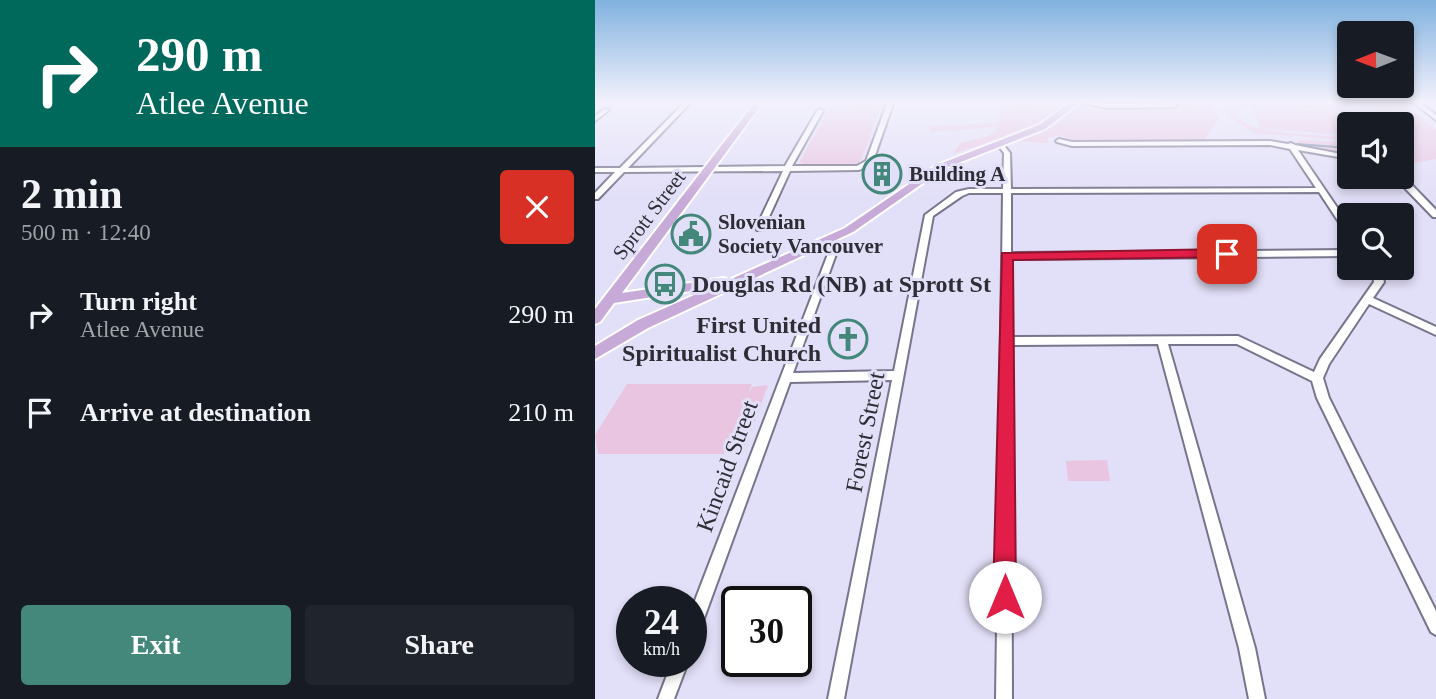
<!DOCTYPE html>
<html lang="en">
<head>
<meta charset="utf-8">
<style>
	body { margin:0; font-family:"Times New Roman",serif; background:#20242c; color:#f1f3f6; height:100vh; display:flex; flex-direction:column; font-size:26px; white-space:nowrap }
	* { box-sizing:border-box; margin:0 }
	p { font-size:23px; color:#9ea1a6 }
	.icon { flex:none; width:38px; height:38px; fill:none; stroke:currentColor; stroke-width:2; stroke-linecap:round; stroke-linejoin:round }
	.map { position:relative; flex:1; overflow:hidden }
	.side { display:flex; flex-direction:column; background:#171b24; width:595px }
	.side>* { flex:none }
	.top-card { background:#00695c; color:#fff; overflow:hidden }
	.needle { width:46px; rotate:269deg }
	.fabs { position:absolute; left:742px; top:21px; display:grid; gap:14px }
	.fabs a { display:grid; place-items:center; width:77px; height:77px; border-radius:7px; background:#171b24; box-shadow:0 4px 10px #0003; font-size:35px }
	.speed { position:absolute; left:21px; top:586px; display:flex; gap:14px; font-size:35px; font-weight:700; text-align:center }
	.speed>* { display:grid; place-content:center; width:91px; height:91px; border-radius:50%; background:#171b24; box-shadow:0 4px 10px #0003; line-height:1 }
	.speed small { font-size:18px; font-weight:400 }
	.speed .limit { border:4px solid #111; border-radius:10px; background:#fff; color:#111 }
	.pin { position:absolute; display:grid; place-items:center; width:60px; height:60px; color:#fff; margin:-30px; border-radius:14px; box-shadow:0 4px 10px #0006 }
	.me { position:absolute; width:77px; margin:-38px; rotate:0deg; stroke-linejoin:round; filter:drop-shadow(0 0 5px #0008) }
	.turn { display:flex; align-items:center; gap:24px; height:147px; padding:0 21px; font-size:32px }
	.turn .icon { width:91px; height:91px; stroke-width:2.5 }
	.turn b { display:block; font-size:49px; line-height:60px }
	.round { display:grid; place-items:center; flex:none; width:74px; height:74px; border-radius:7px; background:#20242c }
	.overview { display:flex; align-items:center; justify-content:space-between; height:119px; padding:0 21px }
	h1 { font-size:42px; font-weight:600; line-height:52px }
	.action { display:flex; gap:14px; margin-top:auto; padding:14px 21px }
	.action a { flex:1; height:80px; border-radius:7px; background:#44887b; color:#fff; font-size:28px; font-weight:600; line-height:80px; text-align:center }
	.action a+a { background:#20242c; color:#f1f3f6 }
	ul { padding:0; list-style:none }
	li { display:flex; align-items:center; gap:21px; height:98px; padding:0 21px }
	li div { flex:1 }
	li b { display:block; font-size:26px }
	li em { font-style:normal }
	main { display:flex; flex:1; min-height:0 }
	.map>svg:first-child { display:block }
</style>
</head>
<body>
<main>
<section class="side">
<div class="top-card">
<div class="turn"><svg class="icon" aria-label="right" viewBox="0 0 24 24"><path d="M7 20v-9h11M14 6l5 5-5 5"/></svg><div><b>290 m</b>Atlee Avenue</div></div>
</div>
<div class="overview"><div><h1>2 min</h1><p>500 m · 12:40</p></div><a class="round" style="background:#d93025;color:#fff"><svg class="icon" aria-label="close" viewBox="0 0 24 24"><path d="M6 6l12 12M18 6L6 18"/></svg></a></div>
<ul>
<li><svg class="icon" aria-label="right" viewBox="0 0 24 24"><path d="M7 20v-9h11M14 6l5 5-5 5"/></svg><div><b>Turn right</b><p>Atlee Avenue</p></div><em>290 m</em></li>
<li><svg class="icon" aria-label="arrive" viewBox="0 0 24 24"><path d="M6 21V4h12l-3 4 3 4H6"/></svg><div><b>Arrive at destination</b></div><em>210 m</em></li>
</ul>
<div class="action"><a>Exit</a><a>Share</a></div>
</section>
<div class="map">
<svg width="841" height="699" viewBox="0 0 841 699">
	<rect width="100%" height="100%" fill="#e2dff8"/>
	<g fill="#eac5e1">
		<path d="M261,101H288L266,160L261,164L208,165L205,161L234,109L257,108Z"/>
		<path d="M670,101L750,108L774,124H766L756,116L735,111L656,105L646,107L640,114C650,135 731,137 754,136V140H749L659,133L633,116V110L643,103Z"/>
		<path d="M418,102L470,107L441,126L358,154L365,143L394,136L402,130L400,127L336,132L333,126L403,123L407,108L418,107Z"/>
		<path d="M592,103L616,106L624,118L609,140L480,141L465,135L453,138V143L422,141L457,127L489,104L509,108H581Z"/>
		<path d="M658,106L736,112L745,115L754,132H748L749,135L665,128Z"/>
		<path d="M768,106H813L841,130V159L807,165V124H787Z"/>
		<path d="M704,140L754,142V158L701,144Z"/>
		<path d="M32,384H157L153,396L157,387L173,385L151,445L134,444L129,454H3L0,435Z"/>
		<path d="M512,460L515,481H473L471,461Z"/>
	</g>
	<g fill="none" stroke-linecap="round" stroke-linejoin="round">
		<path stroke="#6d88a2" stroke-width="2" d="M702,144L754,148"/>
		<defs>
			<g id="minor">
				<path d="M91,101H97L33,168L190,166L222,111L225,109L228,111L197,166H262L271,161L293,101H299L277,164L264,170L195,171L168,230H162L161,228L188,171L29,172L3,199H0V193L20,172H0V168H25Z"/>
				<path d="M479,101H491L513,104L579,103L582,105L579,107L513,108Z"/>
				<path d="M816,101H822L841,115V120Z"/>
				<path d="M9,109L14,110L0,121V116Z"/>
				<path d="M464,139L477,142L675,141L693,144L696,143L700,145L751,155V157L749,158L703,150L754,225V234L751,233L724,192L416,193V253L754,250V256L416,259V337L643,336L719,372L725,359L779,282L777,268H785L789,282L778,298L841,327V335L774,304L734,364L728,378L734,398L841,611V635L836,632L722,398L717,381L642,344H573L660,648L670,699H654L644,648L563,344L416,345L417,699H401L408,193H374L367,196L338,216L249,699H233L297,380L195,382L104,632L102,638L96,640V611L233,254L234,248L227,240L228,238H234L241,245V254L198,373L299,371L330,215L361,192L374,189H408L409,153L402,144L403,143H407L415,153L416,189L721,188L695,149L675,145L477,146L462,142L461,141Z"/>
				<path d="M806,180H812L841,210V217H838L806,184Z"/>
				<path d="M77,662H93L79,699H63Z"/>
			</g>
			<path id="major" d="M161,101H169L27,293L129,278L134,280L250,228L342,165L444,125L477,101H486L450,129L348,169L258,232L53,328L0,359V346L43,320L115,288L19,303L5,322L0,324V309Z"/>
			<path id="highway" d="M0,101H10L0,105Z"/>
		</defs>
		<use href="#minor" stroke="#77758b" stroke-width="4"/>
		<use href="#major" stroke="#fff" stroke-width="4"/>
		<use href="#highway" stroke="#fff" stroke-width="3"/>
		<use href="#minor" fill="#fff" fill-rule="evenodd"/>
		<use href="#major" fill="#c8aad8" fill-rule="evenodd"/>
		<use href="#highway" fill="#a371be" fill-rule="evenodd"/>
	</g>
	<linearGradient id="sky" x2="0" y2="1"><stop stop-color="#81b2df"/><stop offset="0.51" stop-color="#f2f1fc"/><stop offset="1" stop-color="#f2f1fc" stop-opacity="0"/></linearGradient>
	<rect width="841" height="199" fill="url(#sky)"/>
	<path fill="#e11d48" stroke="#92132f" stroke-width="2" d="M632,249L636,251V257L418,260L421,597L418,605L410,609L401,605L398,597L407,253Z"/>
	<defs>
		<symbol id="building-ring" viewBox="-11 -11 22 22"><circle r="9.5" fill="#e2dff8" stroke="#44887b" stroke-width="1.5"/><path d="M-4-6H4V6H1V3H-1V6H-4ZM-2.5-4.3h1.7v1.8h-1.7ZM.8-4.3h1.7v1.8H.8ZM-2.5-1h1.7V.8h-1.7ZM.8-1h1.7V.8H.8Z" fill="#44887b"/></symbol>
		<symbol id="civic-ring" viewBox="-11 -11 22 22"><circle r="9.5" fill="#e2dff8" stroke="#44887b" stroke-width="1.5"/><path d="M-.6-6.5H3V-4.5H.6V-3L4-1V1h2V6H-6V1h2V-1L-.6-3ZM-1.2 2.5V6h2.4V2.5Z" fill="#44887b"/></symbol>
		<symbol id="bus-ring" viewBox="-11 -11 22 22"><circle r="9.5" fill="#e2dff8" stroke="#44887b" stroke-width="1.5"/><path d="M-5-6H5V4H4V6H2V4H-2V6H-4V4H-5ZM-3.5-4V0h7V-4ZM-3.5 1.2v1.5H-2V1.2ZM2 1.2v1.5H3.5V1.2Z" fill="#44887b"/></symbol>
		<symbol id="church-ring" viewBox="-11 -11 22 22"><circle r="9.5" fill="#e2dff8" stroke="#44887b" stroke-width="1.5"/><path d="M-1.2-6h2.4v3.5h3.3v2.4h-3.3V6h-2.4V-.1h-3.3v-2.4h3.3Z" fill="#44887b"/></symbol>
	</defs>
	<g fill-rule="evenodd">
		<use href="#building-ring" x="265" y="152" width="44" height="44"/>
		<use href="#civic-ring" x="74" y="212" width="44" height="44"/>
		<use href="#bus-ring" x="48" y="262" width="44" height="44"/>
		<use href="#church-ring" x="231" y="317" width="44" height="44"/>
	</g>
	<g text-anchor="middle" stroke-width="6" stroke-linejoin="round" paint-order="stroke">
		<g font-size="21" font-weight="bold" fill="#2e2d36" stroke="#e2dff8" text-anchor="start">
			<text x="314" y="181">Building A</text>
			<text x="123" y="229">Slovenian<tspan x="123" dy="24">Society Vancouver</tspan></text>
		</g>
		<g font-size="21" fill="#2e2d36" stroke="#e2dff8">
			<text transform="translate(54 215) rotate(-53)" y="7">Sprott Street</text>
		</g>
		<g font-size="24" font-weight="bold" fill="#2e2d36" stroke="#e2dff8" text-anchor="start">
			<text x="97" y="292">Douglas Rd (NB) at Sprott St</text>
			<text x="226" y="333" text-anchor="end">First United<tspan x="226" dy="28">Spiritualist Church</tspan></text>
		</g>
		<g font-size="24" fill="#2e2d36" stroke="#e2dff8">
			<text transform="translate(270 432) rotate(-79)" y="8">Forest Street</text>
			<text transform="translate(132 466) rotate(-70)" y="8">Kincaid Street</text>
		</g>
	</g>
</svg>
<div class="fabs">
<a><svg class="needle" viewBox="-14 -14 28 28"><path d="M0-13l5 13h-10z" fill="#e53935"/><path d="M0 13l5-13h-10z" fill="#9ea1a6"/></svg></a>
<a><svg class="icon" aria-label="sound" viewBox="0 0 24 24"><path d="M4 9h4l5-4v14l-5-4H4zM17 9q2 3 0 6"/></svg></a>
<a><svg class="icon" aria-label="search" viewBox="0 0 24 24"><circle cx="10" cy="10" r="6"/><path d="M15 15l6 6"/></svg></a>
</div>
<div class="speed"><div>24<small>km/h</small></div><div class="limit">30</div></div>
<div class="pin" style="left:632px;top:254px;background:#d93025"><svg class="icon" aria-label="arrive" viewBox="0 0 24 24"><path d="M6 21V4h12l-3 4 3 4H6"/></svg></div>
<svg class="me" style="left:410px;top:597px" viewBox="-20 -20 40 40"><circle r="19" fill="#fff"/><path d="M0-13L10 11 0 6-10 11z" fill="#e11d48"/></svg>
</div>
</main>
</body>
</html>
